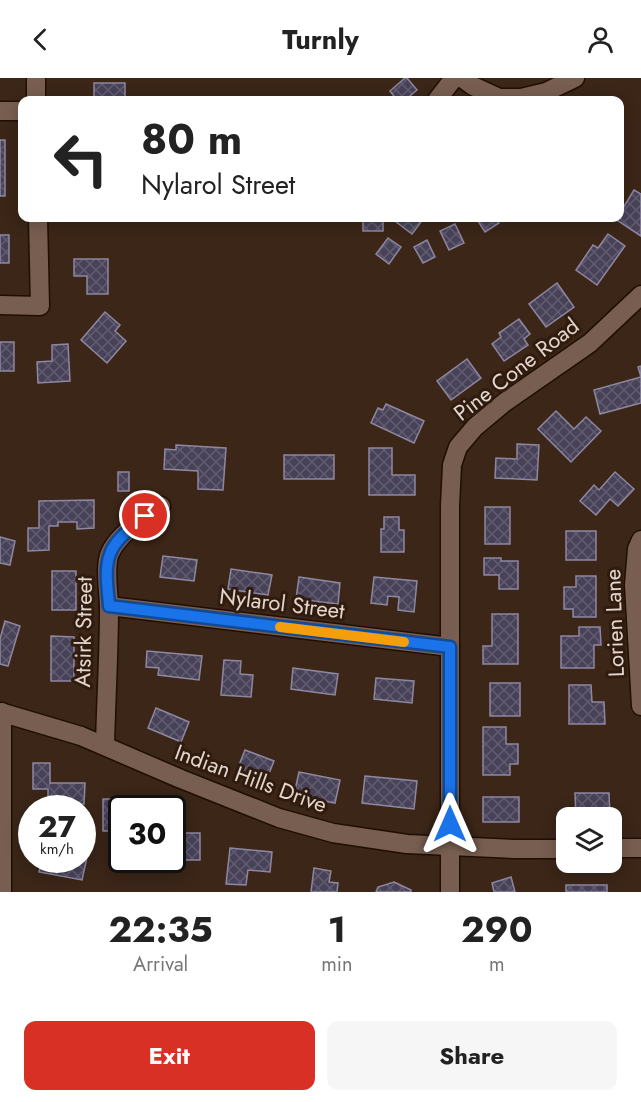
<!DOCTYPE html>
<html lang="en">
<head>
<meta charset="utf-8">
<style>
	body { margin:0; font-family:Jost,sans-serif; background:#f6f6f6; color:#222; height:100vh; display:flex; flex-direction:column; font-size:22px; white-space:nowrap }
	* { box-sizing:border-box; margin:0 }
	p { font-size:20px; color:#767676 }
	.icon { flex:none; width:33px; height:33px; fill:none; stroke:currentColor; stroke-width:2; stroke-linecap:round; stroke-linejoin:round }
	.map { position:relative; height:814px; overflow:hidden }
	.side { display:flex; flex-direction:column; background:#fff; flex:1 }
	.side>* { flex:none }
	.hud { position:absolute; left:18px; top:18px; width:606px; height:126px; border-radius:12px; box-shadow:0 3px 15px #0003; background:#fff; color:#222; overflow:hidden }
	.fabs { position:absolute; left:556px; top:729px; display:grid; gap:12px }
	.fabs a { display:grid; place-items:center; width:66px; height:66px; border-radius:12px; background:#fff; box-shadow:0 3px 15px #0003; font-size:30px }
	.speed { position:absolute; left:18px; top:717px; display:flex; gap:12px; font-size:30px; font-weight:700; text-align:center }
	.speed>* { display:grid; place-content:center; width:78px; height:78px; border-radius:50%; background:#fff; box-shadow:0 3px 15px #0003; line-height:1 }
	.speed small { font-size:15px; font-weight:400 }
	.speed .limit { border:3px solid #111; border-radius:9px; background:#fff; color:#111 }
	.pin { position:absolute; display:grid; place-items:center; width:51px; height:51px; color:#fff; margin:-26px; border:3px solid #fff; border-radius:50%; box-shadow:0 2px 6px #0007 }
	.me { position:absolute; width:66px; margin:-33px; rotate:0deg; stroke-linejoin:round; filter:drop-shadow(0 0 4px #0008) }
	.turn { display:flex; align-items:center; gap:21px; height:126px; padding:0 24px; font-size:27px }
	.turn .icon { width:78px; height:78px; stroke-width:2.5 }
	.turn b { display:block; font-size:42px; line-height:51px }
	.eta { display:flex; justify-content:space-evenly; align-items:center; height:102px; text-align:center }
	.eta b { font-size:36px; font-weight:700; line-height:42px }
	.cta { display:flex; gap:12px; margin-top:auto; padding:12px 24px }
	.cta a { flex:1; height:69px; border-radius:12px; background:#d93025; color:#fff; font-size:24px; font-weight:700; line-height:69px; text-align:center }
	.cta a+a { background:#f6f6f6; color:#222 }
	header { display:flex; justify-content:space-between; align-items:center; height:78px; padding:0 24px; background:#fff; font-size:27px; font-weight:700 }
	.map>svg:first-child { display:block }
</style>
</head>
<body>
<header><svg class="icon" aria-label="back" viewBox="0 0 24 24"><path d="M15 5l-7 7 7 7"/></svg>Turnly<svg class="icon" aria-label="person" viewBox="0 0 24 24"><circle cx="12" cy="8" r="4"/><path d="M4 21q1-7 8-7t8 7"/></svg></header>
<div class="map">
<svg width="641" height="814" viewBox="0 0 641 814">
	<defs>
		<pattern id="building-cross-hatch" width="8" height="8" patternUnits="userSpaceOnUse" patternTransform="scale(1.5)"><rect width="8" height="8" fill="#484259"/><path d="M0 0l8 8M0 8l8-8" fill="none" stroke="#625c70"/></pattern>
	</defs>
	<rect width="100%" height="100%" fill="#3b2618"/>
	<g fill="url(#building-cross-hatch)" stroke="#8e87a1" stroke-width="1.5">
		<path d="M405,0H407L417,12L405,22H397L390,13Z"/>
		<rect x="94" y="5" width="31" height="17"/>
		<rect x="0" y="62" width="5" height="56"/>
		<path d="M634,112L641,116V158L615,141L616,140H620V135Z"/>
		<rect x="363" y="140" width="20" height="13"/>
		<path d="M397,140H415L421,144L412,156L395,143Z"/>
		<path d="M476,140H495L499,145L485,154Z"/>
		<path d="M455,146L464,165L449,172L440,153Z"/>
		<path d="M608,156L625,168L597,207L576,192L593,167L598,170Z"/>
		<rect x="0" y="157" width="9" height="28"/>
		<path d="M388,160L401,169L389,186L376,176Z"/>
		<path d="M427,162L435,179L423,185L414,169Z"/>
		<path d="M74,181H108V216H87V198H74Z"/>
		<path d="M557,205L574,229L546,249L529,226Z"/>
		<path d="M105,234L120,247L115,253L126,263L107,285L81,262Z"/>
		<path d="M519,241L530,256L524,261L528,267L504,283L492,266L501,259L499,255Z"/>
		<rect x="0" y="264" width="14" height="29"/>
		<path d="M68,266L70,303L38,305L37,284L52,283V267Z"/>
		<path d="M467,281L481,300L451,322L437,303Z"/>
		<path d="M641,288V325L600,336L594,312L641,299L638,289Z"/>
		<path d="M386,326L424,343L414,365L371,345L378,330L383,332Z"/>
		<path d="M556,333L574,351L586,339L601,353L571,384L538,351Z"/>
		<path d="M517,366L539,367L537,402L495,400L496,380L517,381Z"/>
		<path d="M176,367L226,370L223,412L198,411V393L164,391L165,371L176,372Z"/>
		<path d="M369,370H392V397H415V417H369Z"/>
		<rect x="284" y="377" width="50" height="24"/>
		<rect x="118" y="394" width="11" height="19"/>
		<path d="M615,394L634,411L618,428L610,421L596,437L580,423L594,407L599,412Z"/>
		<path d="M94,422V450L77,451V444H58V448H49V472L28,473V450H39V423Z"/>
		<rect x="485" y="429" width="25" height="37"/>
		<path d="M384,439H399V452H404V474H381V451H384Z"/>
		<rect x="566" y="453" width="30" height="29"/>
		<path d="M0,459L15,463L10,487L0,485Z"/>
		<path d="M163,478L197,482L194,503L160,499Z"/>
		<path d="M484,480H501V483H518V511H499V497H484Z"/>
		<path d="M231,491L272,497L268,517L228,511Z"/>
		<rect x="52" y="493" width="24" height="39"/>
		<path d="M576,498H596V539H573V531H564V509H576Z"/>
		<path d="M299,499L340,505L338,526L296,521Z"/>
		<path d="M374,499L417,503L414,534L398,532L399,519L388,518L387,527L371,525Z"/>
		<path d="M492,536H518V586H483V568H492Z"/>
		<path d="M5,543L20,548L8,588L0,586V561Z"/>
		<path d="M579,549H600L601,567H594V590H561V558H579Z"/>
		<path d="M51,558L74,559V603H51Z"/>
		<path d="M147,573L202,578L199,602L158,597L159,590L146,589Z"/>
		<path d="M224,582L241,583L240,596L253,597L251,619L221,617Z"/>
		<path d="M293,590L338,596L335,617L291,611Z"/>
		<path d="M376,600L414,603L412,625L374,621Z"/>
		<rect x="490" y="605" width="30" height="33"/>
		<path d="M569,607H591L592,624H604L605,646H569Z"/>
		<path d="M156,630L189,644L181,664L148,650Z"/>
		<path d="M483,649H506V666H518V686H510V697H483Z"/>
		<path d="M245,672L274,683L266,703L237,692Z"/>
		<path d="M33,685H50V705H85L84,726L48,725V711H33Z"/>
		<path d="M299,694L340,702L335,725L294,717Z"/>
		<path d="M365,698L417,703L414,731L362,725Z"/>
		<path d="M575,715H609L610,739L576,740Z"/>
		<rect x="483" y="719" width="36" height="25"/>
		<path d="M103,721H120V728H139V730H122V753H103Z"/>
		<path d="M172,755H200V782H171H172Z"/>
		<path d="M230,770L272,774L270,794L248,792L246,807L226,806Z"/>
		<path d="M82,774L88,775L82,802L39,794L42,782H82Z"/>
		<path d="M314,790L331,793L329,804L338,805L337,814H311Z"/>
		<path d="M511,799L515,814H494L492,805Z"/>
		<path d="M394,804L411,812V814H376L378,809Z"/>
		<rect x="566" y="807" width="41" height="7"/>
	</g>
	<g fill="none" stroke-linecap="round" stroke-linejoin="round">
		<defs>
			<g id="minor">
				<path d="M36,0V22"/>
				<path d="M462,0L473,8L499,20H521L546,14L575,0"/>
				<path d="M437,22L454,0"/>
				<path d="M0,33H22"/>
				<path d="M0,227L40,228L38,140"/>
				<path d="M641,462L637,471L634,507L641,628"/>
				<path d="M109,528L450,569"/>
				<path d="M0,634L81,658L181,701L279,740L333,755L407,766L515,771H567"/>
				<path d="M105,668C106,622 109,576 109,530C109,514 104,489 110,475C118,457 145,438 161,428"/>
				<path d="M612,770H641"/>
				<path d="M2,814V634"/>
				<path d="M450,814V428L452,387L458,369L475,349L505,324L590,265L641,217"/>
			</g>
		</defs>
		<use href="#minor" stroke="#210e03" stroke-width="21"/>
		<use href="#minor" stroke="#775e50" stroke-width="18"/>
	</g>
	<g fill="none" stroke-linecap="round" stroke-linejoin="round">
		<defs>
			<path id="route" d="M145,438C134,448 115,461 110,476C104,492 108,511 109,528L450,569V746"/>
		</defs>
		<use href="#route" stroke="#114b97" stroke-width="15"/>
		<use href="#route" stroke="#1a73e8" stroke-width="10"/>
		<path stroke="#f59e0b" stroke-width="10" d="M280,549L404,564"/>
	</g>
	<g text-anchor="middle" stroke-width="6" stroke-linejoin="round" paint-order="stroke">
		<g font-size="22" fill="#e4d5cd" stroke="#301c0f">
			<text transform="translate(516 291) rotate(-38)" y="8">Pine Cone Road</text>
			<text transform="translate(282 525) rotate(7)" y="8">Nylarol Street</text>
			<text transform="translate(614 545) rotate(-92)" y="8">Lorien Lane</text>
			<text transform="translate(83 554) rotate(-89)" y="8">Atsirk Street</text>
			<text transform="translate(251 700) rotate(20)" y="8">Indian Hills Drive</text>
		</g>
	</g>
</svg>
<div class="fabs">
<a><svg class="icon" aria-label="layers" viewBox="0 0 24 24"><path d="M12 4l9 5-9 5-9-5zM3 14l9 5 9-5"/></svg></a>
</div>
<div class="speed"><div>27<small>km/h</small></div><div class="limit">30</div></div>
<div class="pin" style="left:145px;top:438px;background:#d93025"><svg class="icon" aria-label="arrive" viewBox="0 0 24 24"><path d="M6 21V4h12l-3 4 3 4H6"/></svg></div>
<svg class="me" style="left:450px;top:746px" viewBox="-20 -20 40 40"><path d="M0-17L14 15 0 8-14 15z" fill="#1a73e8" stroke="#fff" stroke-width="4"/></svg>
<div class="hud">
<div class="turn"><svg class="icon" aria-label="left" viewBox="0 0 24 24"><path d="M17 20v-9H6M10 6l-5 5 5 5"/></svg><div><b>80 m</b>Nylarol Street</div></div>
</div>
</div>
<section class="side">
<div class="eta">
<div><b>22:35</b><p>Arrival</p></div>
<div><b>1</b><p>min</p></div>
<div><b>290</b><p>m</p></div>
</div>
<div class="cta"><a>Exit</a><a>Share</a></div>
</section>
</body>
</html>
